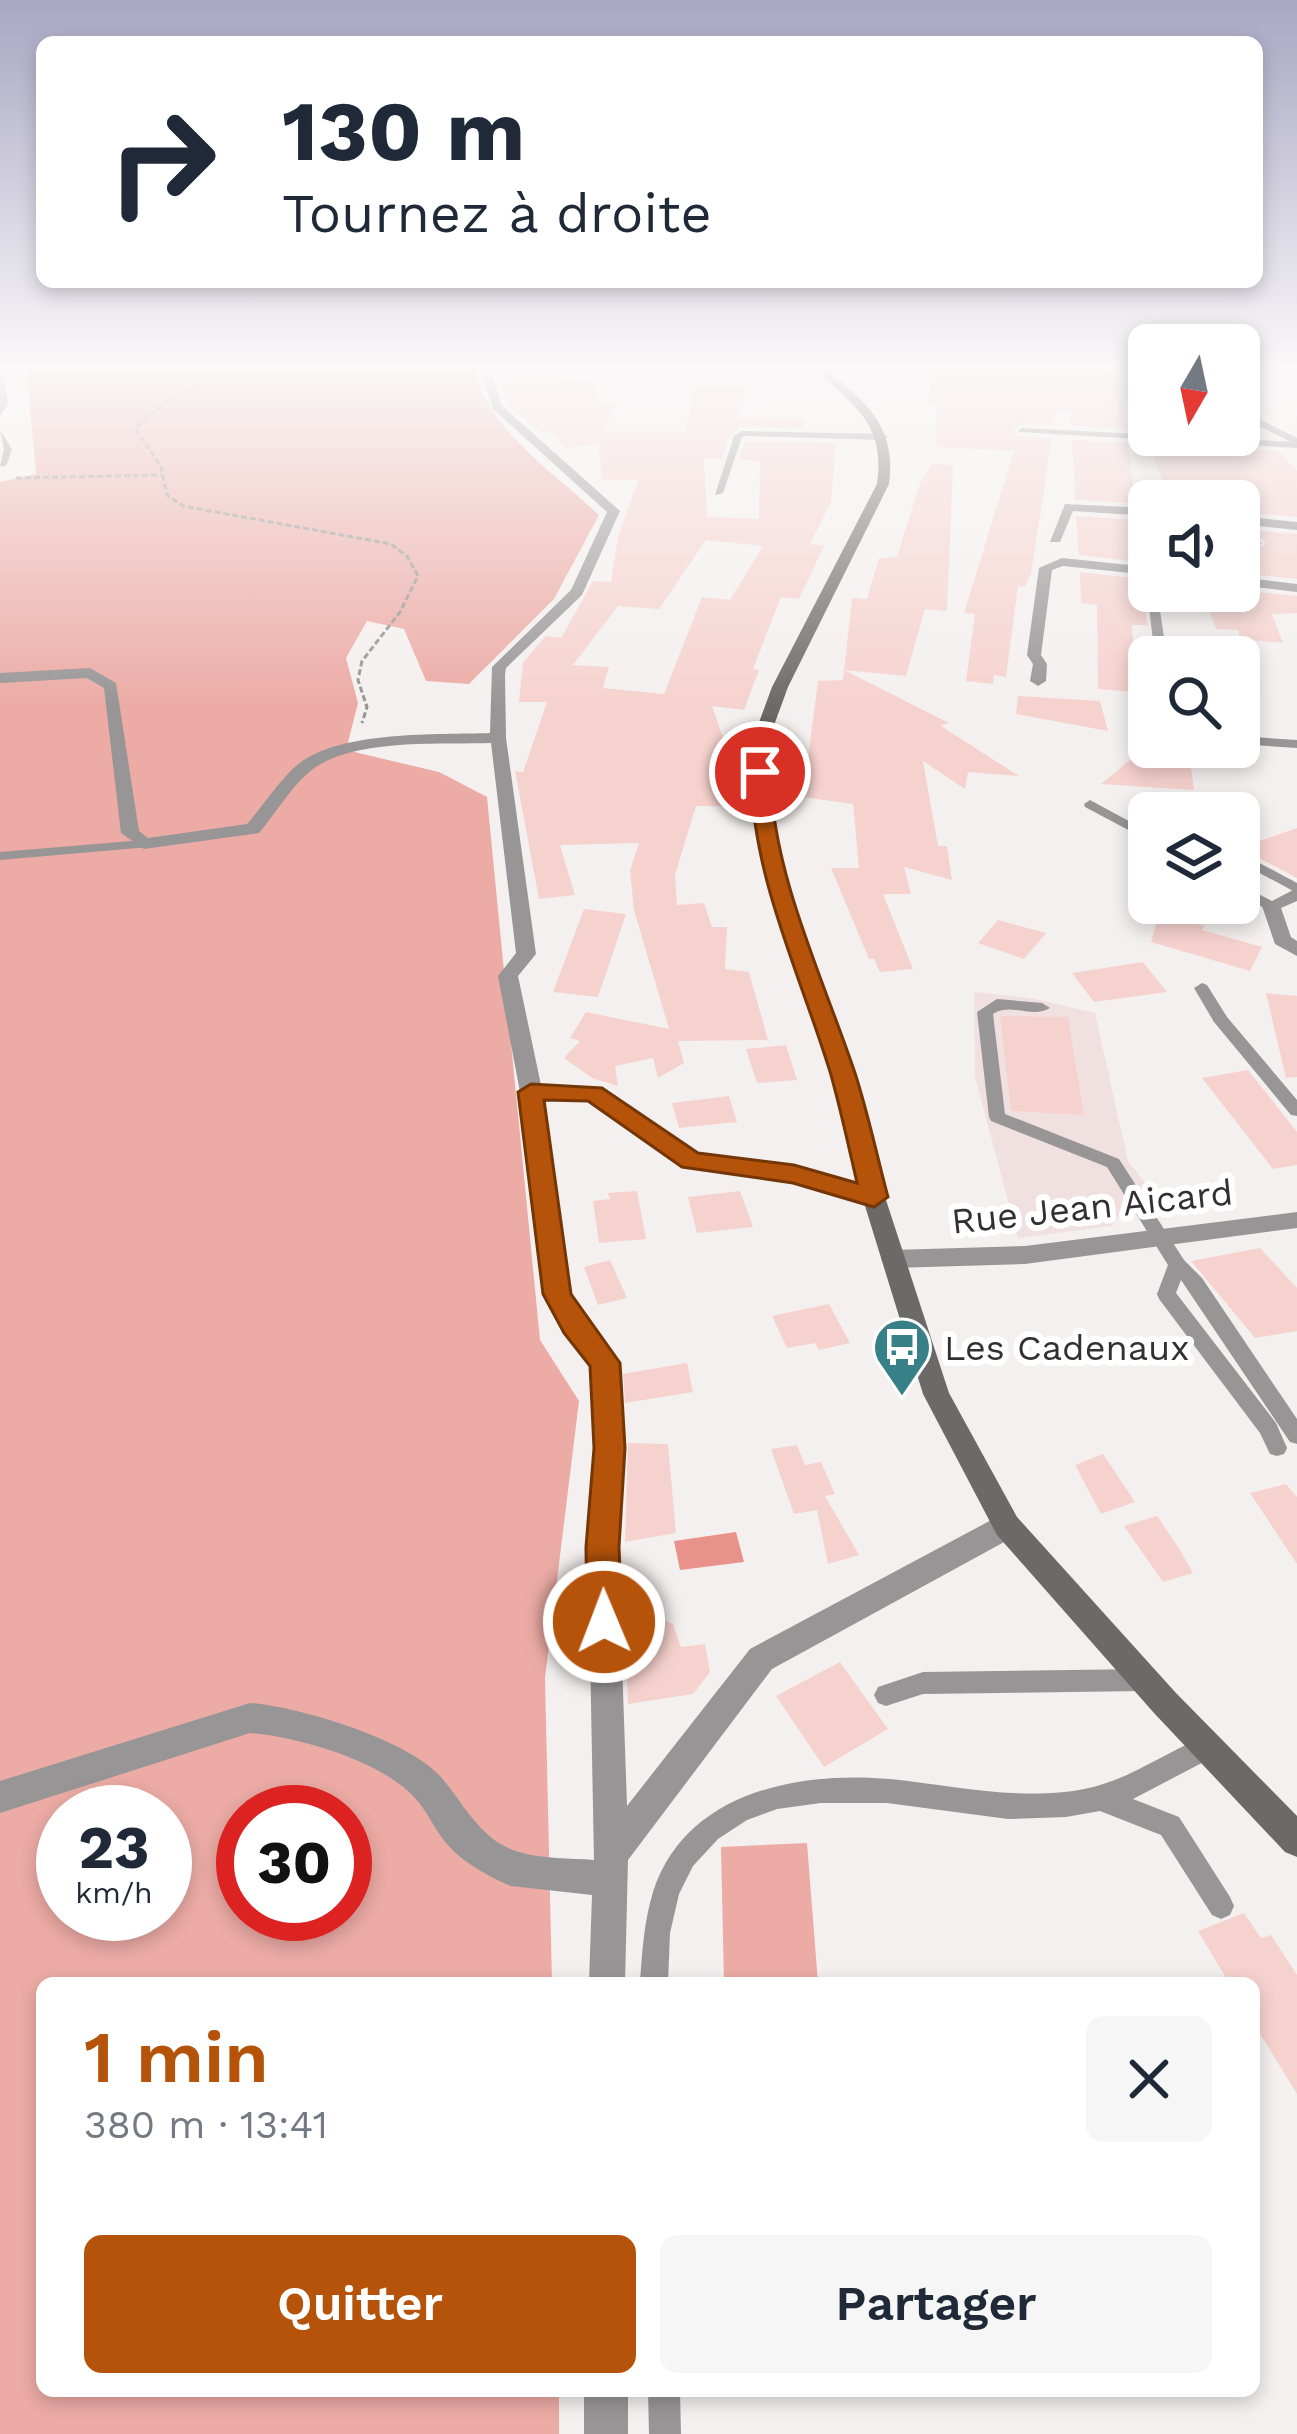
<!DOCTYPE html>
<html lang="fr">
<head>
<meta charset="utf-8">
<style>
	body { margin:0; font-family:"Work Sans",sans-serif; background:#f6f6f7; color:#1f2937; height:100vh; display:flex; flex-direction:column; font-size:45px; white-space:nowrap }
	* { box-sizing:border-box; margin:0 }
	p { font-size:39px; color:#747a83 }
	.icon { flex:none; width:66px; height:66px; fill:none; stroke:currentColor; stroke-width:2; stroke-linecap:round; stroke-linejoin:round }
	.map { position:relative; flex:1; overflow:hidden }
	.side { position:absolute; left:36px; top:1977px; width:1224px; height:420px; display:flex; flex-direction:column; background:#fff; border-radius:18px; box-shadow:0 6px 18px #0003 }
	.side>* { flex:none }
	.hud { position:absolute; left:36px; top:36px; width:1227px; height:252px; border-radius:18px; box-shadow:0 6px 18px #0003; background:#fff; color:#1f2937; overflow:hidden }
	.needle { width:78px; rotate:189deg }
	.tools { position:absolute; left:1128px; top:324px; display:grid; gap:24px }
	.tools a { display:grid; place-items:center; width:132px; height:132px; border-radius:18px; background:#fff; box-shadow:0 6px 18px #0003; font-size:60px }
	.speed { position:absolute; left:36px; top:1785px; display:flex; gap:24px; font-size:60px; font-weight:700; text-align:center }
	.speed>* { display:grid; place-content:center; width:156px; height:156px; border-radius:50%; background:#fff; box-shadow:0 6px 18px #0003; line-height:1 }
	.speed small { font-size:30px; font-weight:400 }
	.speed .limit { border:18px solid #d22; background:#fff; color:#111 }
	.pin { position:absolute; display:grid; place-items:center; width:102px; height:102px; color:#fff; margin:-51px; border:6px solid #fff; border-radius:50%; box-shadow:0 3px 12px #0007 }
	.me { position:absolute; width:132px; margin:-66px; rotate:359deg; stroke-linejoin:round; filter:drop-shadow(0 0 9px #0008) }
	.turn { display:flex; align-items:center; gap:42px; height:252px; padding:0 48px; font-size:54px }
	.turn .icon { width:156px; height:156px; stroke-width:2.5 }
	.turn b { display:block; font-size:84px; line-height:102px }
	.round { display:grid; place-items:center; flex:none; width:126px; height:126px; border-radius:18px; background:#f6f6f7 }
	.overview { display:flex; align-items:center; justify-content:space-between; height:204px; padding:0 48px }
	h1 { font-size:72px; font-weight:600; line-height:90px; color:#b45309 }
	.cta { display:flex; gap:24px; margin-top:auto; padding:24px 48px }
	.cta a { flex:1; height:138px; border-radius:18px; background:#b45309; color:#fff; font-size:48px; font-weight:600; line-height:138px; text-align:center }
	.cta a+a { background:#f6f6f7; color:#1f2937 }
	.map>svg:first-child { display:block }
</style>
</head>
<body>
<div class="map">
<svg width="1297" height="2434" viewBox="0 0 1297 2434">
	<rect width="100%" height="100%" fill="#f5f0f0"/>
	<path fill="#f0e1e0" d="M974,992L1031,998L1095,1013L1128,1161L1167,1211L1121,1215L1112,1226L1018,1238L975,1077Z"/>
	<g fill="#ecaba5" fill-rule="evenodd">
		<path d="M26,365H471C488,430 552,471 599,515L554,599L469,684L426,681L404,629L367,621L346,658L358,703L346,750L439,772L487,797L540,1340L579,1401L545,1678L552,1983H42V2391H559V2434H0V482L36,474ZM63,1812H165V1914H63ZM243,1812H345V1914H243Z"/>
		<path d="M807,1843L818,1983H724L721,1847Z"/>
	</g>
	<path fill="#e8928b" d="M736,1532L744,1562L680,1570L674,1541Z"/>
	<g fill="#f6d2ce" fill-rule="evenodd">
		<path d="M930,365H1121L1124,371L1149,380V393L1124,399L1127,429L1071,426L1070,411L1057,410L1054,425L1021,424L1014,429L1018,436L1052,438L1031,574L1025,587L1018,586L1006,677L994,675L993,684L966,681L975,614L964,613L1014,451L936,447V404L929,403Z"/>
		<path d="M592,380L600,402L615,403L603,432H685L696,387H747L738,418L804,419L803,428L740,427L730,435L722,459H704L707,517L759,519L760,461L739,460L745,441L836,443L831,502L810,544L824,546L799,599L781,597L753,669L759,670L744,710L712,706L741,790L731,788L734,806H696L675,875L677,905L704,903L712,927H727L725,969L749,972L768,1040L678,1041L684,1063L658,1078L653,1058L615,1066L618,1086L592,1078L564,1058L580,1041L570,1038L586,1012L669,1029L634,910L630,871L639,843L560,845L575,895L539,899L515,771L523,772L547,702H519L523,662L546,636L561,638L593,581L611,582L618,537L638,480H602L598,444L566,448L551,432H541L506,403L501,383ZM706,540L763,546L730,600L702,597L664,694L603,688L609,667L573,665L618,606L659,609Z"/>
		<path d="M1072,440L1128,443L1135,503L1075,500Z"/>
		<path d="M1149,444L1279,451L1297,471V517L1239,512V501H1170Z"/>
		<path d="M932,464L953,465L947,611L925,609L906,676L844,670L949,723L941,726L1019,776L968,772L965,789L923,761L938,846H947L952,880L904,867L911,894H883L913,969L880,972L874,959H869L831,868H859L853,804L803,797L818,681L843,680L852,598L867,599L879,558L897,557L920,484Z"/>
		<path d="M1076,516L1137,520L1140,562L1079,555Z"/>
		<path d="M1239,529L1297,534V579L1239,573V549L1256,550L1266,544L1263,539L1239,534Z"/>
		<path d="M1080,572L1142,579L1147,625H1132L1136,692L1098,689L1097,605L1081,603Z"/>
		<path d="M1239,590L1297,596V613L1272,614L1283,643L1239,639V630L1216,629L1205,600L1227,601L1224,593L1239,594Z"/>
		<path d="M1018,696L1100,701L1108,731L1016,714Z"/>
		<path d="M1136,755L1190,760L1194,790L1101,784Z"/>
		<path d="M1297,828V878L1240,848Z"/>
		<path d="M584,909L626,914L598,997L553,992Z"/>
		<path d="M1158,918L1176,923L1179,918L1205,926L1202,930L1262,947L1250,971L1151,942Z"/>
		<path d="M998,920L1046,933L1024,959L978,943Z"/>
		<path d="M1143,962L1167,992L1094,1002L1072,973Z"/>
		<path d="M1266,993L1297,996V1077L1286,1078Z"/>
		<path d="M1000,1016L1068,1017L1084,1115L1011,1111Z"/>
		<path d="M786,1045L797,1080L757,1083L746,1049Z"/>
		<path d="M1248,1070L1297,1132V1165L1273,1169L1202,1078Z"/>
		<path d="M729,1096L737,1122L679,1128L672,1103Z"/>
		<path d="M637,1191L646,1239L599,1243L593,1201L610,1199L608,1193Z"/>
		<path d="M740,1191L753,1227L697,1233L688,1197Z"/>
		<path d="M1260,1248L1297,1288V1331L1255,1338L1191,1261Z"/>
		<path d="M610,1260L627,1298L598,1305L584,1267Z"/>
		<path d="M829,1304L850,1343L819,1350L815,1343L787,1348L772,1316Z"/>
		<path d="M687,1363L693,1392L625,1403L623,1374Z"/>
		<path d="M628,1443L668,1444L676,1533L625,1542Z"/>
		<path d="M797,1445L805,1465L821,1462L835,1494L825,1496L859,1555L828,1564L817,1510L794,1514L771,1449Z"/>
		<path d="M1103,1454L1135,1502L1101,1514L1075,1465Z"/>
		<path d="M1286,1484L1297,1497V1564L1250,1493Z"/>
		<path d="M1157,1516L1180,1550L1193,1573L1163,1582L1124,1526Z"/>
		<path d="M656,1588L658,1618L673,1624L681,1647L705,1644L710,1672L693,1694L628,1704L624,1595Z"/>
		<path d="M840,1662L888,1729L824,1767L776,1696Z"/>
		<path d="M1244,1913L1261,1938L1271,1935L1297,1975V2094L1254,2024V1983H1229L1198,1931Z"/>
	</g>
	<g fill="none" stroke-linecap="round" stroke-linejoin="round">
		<g stroke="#979393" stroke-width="3" stroke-dasharray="6 3" stroke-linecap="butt">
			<path d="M242,365L167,401L135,428L161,467L167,495L183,506L391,544L407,556L418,576L400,612L362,661L358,680L367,707L362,723"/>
			<path d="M16,478L162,475"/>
		</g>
		<g fill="#979595" fill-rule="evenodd">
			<path d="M0,376L4,378L8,404L0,416Z"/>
			<path d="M1021,428L1297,442V448L1018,432Z"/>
			<path d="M0,430L12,449L7,464L3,467L0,466L4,449Z"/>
			<path d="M742,431L884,434L888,437L884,440L746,436L742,437L723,493L715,495L734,436Z"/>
			<path d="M1239,538L1262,543L1257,546L1239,544Z"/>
			<path d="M1149,589V591H1157L1167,657H1155L1147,591Z"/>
			<path d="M1239,736L1297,740V748L1239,744Z"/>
			<path d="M1167,747H1179V751L1169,754Z"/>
			<path d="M1090,800L1149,832V841L1085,807L1084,804Z"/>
			<path d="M1160,808L1169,813H1154Z"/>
			<path d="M144,840L149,841V847L0,860V852Z"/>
			<path d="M1239,852L1297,883V893L1239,862Z"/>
			<path d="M1239,884L1276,903L1278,906L1276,909H1266L1239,894Z"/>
			<path d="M1202,983L1207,985L1227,1017L1297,1100V1116L1291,1115L1214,1022L1194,988Z"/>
			<path d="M997,999L1042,1003L1050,1008C1033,1019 1010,1002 993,1014L1005,1114L1119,1159L1184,1260L1202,1278L1297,1419V1444L1290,1442L1181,1280L1176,1293L1276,1423L1287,1448L1284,1454L1277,1456L1270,1454L1260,1433L1159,1299L1157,1294L1168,1265L1107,1167L991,1121L989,1117L977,1012Z"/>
			<path d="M1144,1669L1152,1672L1156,1680L1152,1688L1144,1691L923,1694L886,1706L878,1703L874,1695L878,1687L923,1672Z"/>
			<path d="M1208,1735L1217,1739L1220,1747L1217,1755L1133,1799L1179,1817L1230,1897L1234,1906L1230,1915L1221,1919L1212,1915L1161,1835L1100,1811L1066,1817L1008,1819L887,1803H821L777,1809L747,1820L718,1839L693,1866L679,1894L670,1933L668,1983H640C642,1952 644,1922 653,1892C685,1792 798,1771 890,1779C949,1785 1004,1798 1064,1792C1122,1787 1156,1756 1208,1735Z"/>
			<path d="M648,2391H680L681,2434H649Z"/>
		</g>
		<g fill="#979595" fill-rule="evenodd">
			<path d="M479,365H489L502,406L620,511L582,595L506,668L505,675L506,738L536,954L518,976L541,1085L601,1088L697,1154L794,1166L882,1191L886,1197L874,1205L793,1182L683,1166L588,1100L543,1099L570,1294L583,1320L618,1363L624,1448L618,1547L627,1806L750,1649L997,1517L1007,1514L1017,1517L1022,1526L1017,1535L772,1669L628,1860L625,1983H589L592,1895L511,1886C491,1878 462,1862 448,1845C435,1831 428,1812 415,1798C382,1761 298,1737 250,1733L0,1813V1781L250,1703C299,1707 406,1739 440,1776C464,1803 480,1841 519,1852C542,1859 570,1858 594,1860L588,1547L596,1448L592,1366L565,1333L544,1294L520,1092L498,976L516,953L491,743C439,745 347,737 307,774C289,790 275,814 259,833L144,849L121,833L104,688L87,678L0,683V673L90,668L116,683L139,831L148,838L247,824C263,806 278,782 296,766C338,730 437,735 490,733L492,667L571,590L607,512L493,409Z"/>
			<path d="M1065,504L1149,508V516L1073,511L1060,542H1050Z"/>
			<path d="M1239,516L1297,522V530L1239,524Z"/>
			<path d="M1062,558L1149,567V575L1063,566L1052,570L1041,655L1047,664L1046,681L1038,686L1030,681L1033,664L1027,655L1039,568Z"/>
			<path d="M1239,577L1297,584V592L1239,585Z"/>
			<path d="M1297,888V901L1281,908L1291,937L1297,941V956L1275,944L1262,906Z"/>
			<path d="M1297,1212V1228L1025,1264L893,1268L881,1259L893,1250L1025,1246Z"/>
			<rect x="584" y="2391" width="44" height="43"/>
		</g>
		<g fill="#979595" fill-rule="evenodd">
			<path d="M1125,365L1149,369V376L1126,367Z"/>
			<path d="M1239,409L1297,438V445L1239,416Z"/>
		</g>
		<path fill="#6c6969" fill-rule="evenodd" d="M811,365H822C864,402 897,423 889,484L788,687L773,728L768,772L770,817L798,915L855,1077L871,1154L949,1393L1017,1517L1176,1693L1297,1816V1857L1285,1852L1154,1713L997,1535L923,1394L849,1154L833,1077L778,915L752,817V772L757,728L772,687L877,484C886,420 851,405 811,365Z"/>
	</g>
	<linearGradient id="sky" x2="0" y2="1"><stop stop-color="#a8a6c3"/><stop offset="0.52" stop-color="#faf8f8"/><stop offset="1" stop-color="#faf8f8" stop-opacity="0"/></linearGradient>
	<rect width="1297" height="706" fill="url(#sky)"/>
	<path fill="#b45309" stroke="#753606" stroke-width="3" d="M760,767L770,772C773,876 822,975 855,1073C868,1113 877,1156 888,1197L874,1207L793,1183L682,1167L588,1101L544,1100L571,1294L620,1363L625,1448L619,1547L622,1622L617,1633L604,1637L592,1633L587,1622L586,1547L594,1448L590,1366L564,1333L543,1294L518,1092L531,1084L602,1088L698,1153L794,1165L857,1183C849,1147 841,1111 831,1075C801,976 752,878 751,772Z"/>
	<defs>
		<symbol id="bus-pin" viewBox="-11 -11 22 30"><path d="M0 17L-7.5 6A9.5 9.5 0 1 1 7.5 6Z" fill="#388088" stroke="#fff"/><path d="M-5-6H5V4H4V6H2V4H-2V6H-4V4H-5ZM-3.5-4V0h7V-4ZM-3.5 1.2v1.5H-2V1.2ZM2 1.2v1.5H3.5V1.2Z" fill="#fff"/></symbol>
	</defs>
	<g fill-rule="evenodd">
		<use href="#bus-pin" x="869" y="1314" width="66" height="90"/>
	</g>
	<g text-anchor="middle" stroke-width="12" stroke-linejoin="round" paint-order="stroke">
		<g font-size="36" fill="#323030" stroke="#fff">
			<text transform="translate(1092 1206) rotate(-6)" y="13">Rue Jean Aicard</text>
		</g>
		<g font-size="36" fill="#323030" stroke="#fff" text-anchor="start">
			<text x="944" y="1360">Les Cadenaux</text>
		</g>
	</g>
</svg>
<div class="tools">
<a><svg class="needle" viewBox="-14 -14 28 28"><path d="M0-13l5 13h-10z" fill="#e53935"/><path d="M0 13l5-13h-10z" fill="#747a83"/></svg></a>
<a><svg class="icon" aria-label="sound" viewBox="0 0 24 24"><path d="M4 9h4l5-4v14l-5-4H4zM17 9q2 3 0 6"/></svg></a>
<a><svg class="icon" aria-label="search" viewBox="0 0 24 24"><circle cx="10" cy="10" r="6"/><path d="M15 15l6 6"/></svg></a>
<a><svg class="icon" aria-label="layers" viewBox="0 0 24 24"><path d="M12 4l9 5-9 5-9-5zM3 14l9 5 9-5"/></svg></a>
</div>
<div class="speed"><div>23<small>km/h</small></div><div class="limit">30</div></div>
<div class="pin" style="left:760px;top:772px;background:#d93025"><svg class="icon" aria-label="arrive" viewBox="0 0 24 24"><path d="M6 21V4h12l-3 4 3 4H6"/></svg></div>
<svg class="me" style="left:604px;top:1622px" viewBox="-20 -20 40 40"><circle r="17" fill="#b45309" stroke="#fff" stroke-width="3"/><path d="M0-11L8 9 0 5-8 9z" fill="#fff"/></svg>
<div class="hud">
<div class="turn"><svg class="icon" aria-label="right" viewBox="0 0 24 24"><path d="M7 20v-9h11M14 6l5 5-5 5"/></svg><div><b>130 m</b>Tournez à droite</div></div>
</div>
<section class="side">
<div class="overview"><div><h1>1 min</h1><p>380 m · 13:41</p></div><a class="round"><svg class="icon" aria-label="close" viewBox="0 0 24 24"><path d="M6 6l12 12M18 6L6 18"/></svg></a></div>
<div class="cta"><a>Quitter</a><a>Partager</a></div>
</section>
</div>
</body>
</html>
